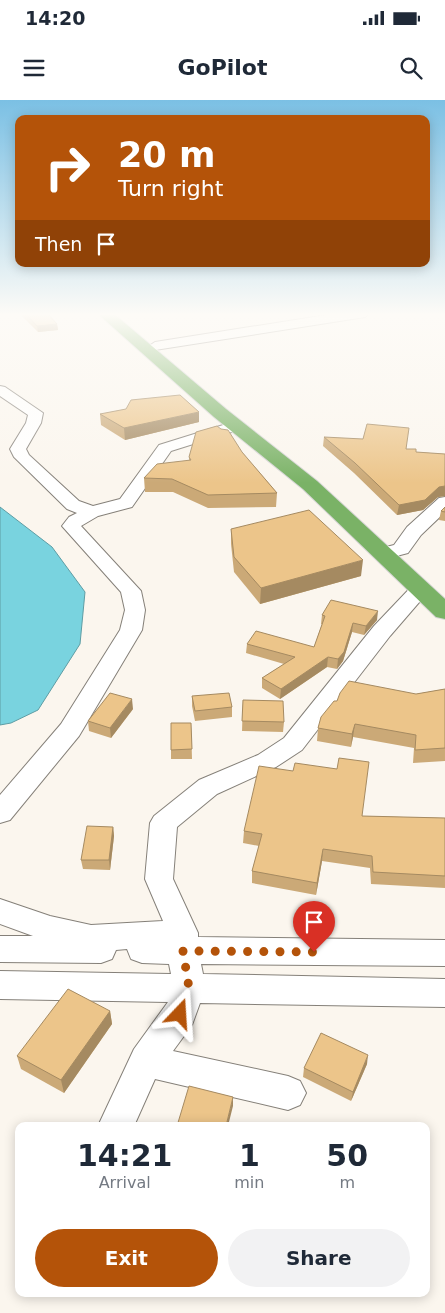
<!DOCTYPE html>
<html lang="en">
<head>
<meta charset="utf-8">
<style>
	body { margin:0; font-family:"DejaVu Sans",sans-serif; background:#f2f2f3; color:#1f2937; height:100vh; display:flex; flex-direction:column; font-size:19px; white-space:nowrap }
	* { box-sizing:border-box; margin:0 }
	p { font-size:16px; color:#747a83 }
	.icon { flex:none; width:28px; height:28px; fill:none; stroke:currentColor; stroke-width:2; stroke-linecap:round; stroke-linejoin:round }
	.map { position:relative; flex:1; overflow:hidden }
	.panel { position:absolute; left:15px; top:1022px; width:415px; height:175px; display:flex; flex-direction:column; background:#fff; border-radius:10px; box-shadow:0 2px 12px #0003 }
	.panel>* { flex:none }
	.hud { position:absolute; left:15px; top:15px; width:415px; height:152px; border-radius:10px; box-shadow:0 2px 12px #0003; background:#b45309; color:#fff; overflow:hidden }
	.pin { position:absolute; display:grid; place-items:center; width:42px; height:42px; color:#fff; margin:-51px -21px; border-radius:50% 50% 50% 0; rotate:-45deg; box-shadow:0 0 5px #0007 }
	.pin .icon { rotate:45deg }
	.me { position:absolute; width:55px; margin:-28px; rotate:20deg; stroke-linejoin:round; filter:drop-shadow(0 0 4px #0008) }
	.turn { display:flex; align-items:center; gap:18px; height:105px; padding:0 20px; font-size:22px }
	.turn .icon { width:65px; height:65px; stroke-width:2.5 }
	.turn b { display:block; font-size:35px; line-height:42px }
	.then { display:flex; align-items:center; height:48px; padding:0 20px; background:#0003; gap:10px; font-size:19px }
	.eta { display:flex; justify-content:space-evenly; align-items:center; height:85px; text-align:center }
	.eta b { font-size:30px; font-weight:800; line-height:35px }
	.button { display:flex; gap:10px; margin-top:auto; padding:10px 20px }
	.button a { flex:1; height:58px; border-radius:30px; background:#b45309; color:#fff; font-size:20px; font-weight:800; line-height:58px; text-align:center }
	.button a+a { background:#f2f2f3; color:#1f2937 }
	.status { display:flex; justify-content:space-between; align-items:center; height:35px; padding:0 25px; background:#fff; direction:ltr }
	.status svg { height:14px; fill:currentColor }
	header { display:flex; justify-content:space-between; align-items:center; height:65px; padding:0 20px; background:#fff; font-size:22px; font-weight:800 }
	.map>svg:first-child { display:block }
</style>
</head>
<body>
<div class="status"><b>14:20</b><svg viewBox="0 0 49 12"><path d="M0 12V9h3v3zM5 12V6h3v6zM10 12V3h3v9zM15 12V0h3v12zM26 1h20v11H26zM47 4h2v5h-2z"/></svg></div>
<header><svg class="icon" aria-label="menu" viewBox="0 0 24 24"><path d="M4 6h16M4 12h16M4 18h16"/></svg>GoPilot<svg class="icon" aria-label="search" viewBox="0 0 24 24"><circle cx="10" cy="10" r="6"/><path d="M15 15l6 6"/></svg></header>
<div class="map">
<svg width="445" height="1213" viewBox="0 0 445 1213">
	<rect width="100%" height="100%" fill="#fbf6ee"/>
	<path fill="#79d3df" stroke="#5e9da4" d="M0,407L52,447L85,492L80,544L38,610L11,623L0,625Z"/>
	<g fill="none" stroke-linecap="round" stroke-linejoin="round">
		<defs>
			<g id="minor">
				<path d="M339,213H371L365,217L155,250L149,246L155,242Z"/>
				<path d="M0,286L5,287L43,313L41,323L26,349L29,355L79,401L93,406L120,399L159,345L236,321L241,323L244,326L241,329L171,351L132,407L98,416L81,426L141,491L145,510L142,530L79,636L10,720L0,723V695L61,624L120,530L125,510L121,492L62,426L69,417L77,413L67,409L14,357L10,349L26,323L28,315L0,296Z"/>
				<path d="M445,397V412L421,435L408,453L385,459L378,457L375,453L378,449L394,445L407,427L439,398Z"/>
				<path d="M421,482L428,484L431,488L428,492L390,536L302,650L276,667L217,694L177,727L173,779L198,833V837L445,840V866L201,864L203,874L445,879V907L200,903L192,925L173,951L288,976L300,981L306,993L300,1005L288,1010L155,979L134,1026H98L134,949L168,902L0,899V871L171,874L169,864L142,863L131,859L127,849L116,850L112,859L101,863L0,862V836H33L0,824V799L50,816L91,825L163,821L145,779L150,723L154,716L199,680L258,655L284,638L374,526L414,484Z"/>
			</g>
			<path id="highway" d="M97,213H113L226,309L317,381L445,499V519L436,517L303,389L214,317Z"/>
		</defs>
		<use href="#minor" stroke="#858079" stroke-width="2"/>
		<use href="#highway" stroke="#d7d6d6" stroke-width="2"/>
		<use href="#minor" fill="#fff" fill-rule="evenodd"/>
		<use href="#highway" fill="#7ab266" fill-rule="evenodd"/>
	</g>
	<g fill="#cba977">
		<path d="M22,213H47L57,224L58,230L38,232L22,216Z"/>
		<path d="M100,314L199,322L125,340L101,325Z"/>
		<path d="M324,337L406,349L416,352L445,354V396L438,397L423,410L397,415L354,373L323,346Z"/>
		<path d="M242,352L277,393L276,407L208,408L173,392H145L144,378L189,360V357Z"/>
		<path d="M445,407V421L439,420L441,411Z"/>
		<path d="M231,429L361,476L260,504L234,472L231,444Z"/>
		<path d="M322,515L377,520L364,535L352,532L343,561L337,569L327,567L280,599L262,588V578L284,564L246,553L247,544L314,547L322,524H321Z"/>
		<path d="M445,589V661L413,663L414,648L353,637L351,647L317,641L318,628L337,601L416,594Z"/>
		<path d="M192,596L232,607V617L195,621L192,606Z"/>
		<path d="M243,600L284,622L283,632L242,631Z"/>
		<path d="M133,609L111,638L89,631L88,621Z"/>
		<path d="M191,623L192,659H171V650Z"/>
		<path d="M362,716L445,718V788L371,784L370,768L322,761L316,795L252,783V771L259,746L243,743L244,731Z"/>
		<path d="M113,727L114,736L110,770L83,769L81,760Z"/>
		<path d="M110,911L112,924L64,993L21,969L17,956Z"/>
		<path d="M367,964L351,1001L303,977L304,968Z"/>
	</g>
	<g fill="#a58a61">
		<path d="M57,224L58,230L38,232L37,226Z"/>
		<path d="M199,312V322L125,340L124,328Z"/>
		<path d="M445,386V396L438,397L423,410L397,415L399,405L439,387Z"/>
		<path d="M363,460L361,476L260,504L261,488Z"/>
		<path d="M378,511L377,520L364,535L366,526Z"/>
		<path d="M353,523L352,532L343,561L337,569L338,559Z"/>
		<path d="M328,557L327,567L280,599L281,589Z"/>
		<path d="M132,599L133,609L111,638L110,628Z"/>
		<path d="M355,624L353,637L351,647L352,634Z"/>
		<path d="M113,727L114,736L110,770L109,760Z"/>
		<path d="M323,749L322,761L316,795L317,783Z"/>
		<path d="M110,911L112,924L64,993L61,980Z"/>
		<path d="M368,955L367,964L351,1001L353,992Z"/>
		<path d="M233,997V1006L228,1026H226Z"/>
	</g>
	<g fill="#ecc58a" stroke="#a58a61">
		<path d="M25,213H47L57,224L37,226Z"/>
		<path d="M180,295L199,312L124,328L100,314L126,309L131,300Z"/>
		<path d="M367,324L409,328L406,349H416V352L445,354V386L439,387L425,400L399,405L355,363L324,337L363,339Z"/>
		<path d="M217,326L221,329L228,330L242,352L277,393L208,395L172,379L144,378L157,364L191,360L189,357L196,332Z"/>
		<path d="M445,407V412L441,411Z"/>
		<path d="M309,410L363,460L261,488L234,457L231,429Z"/>
		<path d="M331,500L378,511L366,526L353,523L344,552L338,559L328,557L281,589L262,578L295,557L247,544L256,531L314,547L325,516L322,515Z"/>
		<path d="M349,581L416,594L445,589V648L415,650L416,635L355,624L352,634L318,628L321,617L334,601H337L340,593Z"/>
		<path d="M110,593L132,599L110,628L88,621Z"/>
		<path d="M229,593L232,607L195,611L192,596Z"/>
		<path d="M243,600L283,601L284,622L242,621Z"/>
		<path d="M171,623H191L192,649L171,650Z"/>
		<path d="M339,658L369,662L362,716L445,718V776L373,772L372,756L323,749L317,783L252,771L262,734L244,731L259,666L293,671L295,663L337,669Z"/>
		<path d="M87,726L113,727L109,760H81Z"/>
		<path d="M68,889L110,911L61,980L17,956Z"/>
		<path d="M321,933L368,955L353,992L304,968Z"/>
		<path d="M189,986L233,997L226,1026H177Z"/>
	</g>
	<linearGradient id="sky" x2="0" y2="1"><stop stop-color="#7bc0e4"/><stop offset="0.56" stop-color="#fdfbf7"/><stop offset="1" stop-color="#fdfbf7" stop-opacity="0"/></linearGradient>
	<rect width="445" height="383" fill="url(#sky)"/>
	<g fill="none" stroke-linecap="round" stroke-linejoin="round">
		<path stroke="#b45309" stroke-width="9" stroke-dasharray="0 16.2" d="M180,914L189,888L183,851L314,852"/>
	</g>
</svg>
<div class="pin" style="left:314px;top:852px;background:#d93025"><svg class="icon" aria-label="arrive" viewBox="0 0 24 24"><path d="M6 21V4h12l-3 4 3 4H6"/></svg></div>
<svg class="me" style="left:180px;top:914px" viewBox="-20 -20 40 40"><path d="M0-17L14 15 0 8-14 15z" fill="#b45309" stroke="#fff" stroke-width="4"/></svg>
<div class="hud">
<div class="turn"><svg class="icon" aria-label="right" viewBox="0 0 24 24"><path d="M7 20v-9h11M14 6l5 5-5 5"/></svg><div><b>20 m</b>Turn right</div></div>
<div class="then">Then<svg class="icon" aria-label="arrive" viewBox="0 0 24 24"><path d="M6 21V4h12l-3 4 3 4H6"/></svg></div>
</div>
<section class="panel">
<div class="eta">
<div><b>14:21</b><p>Arrival</p></div>
<div><b>1</b><p>min</p></div>
<div><b>50</b><p>m</p></div>
</div>
<div class="button"><a>Exit</a><a>Share</a></div>
</section>
</div>
</body>
</html>
